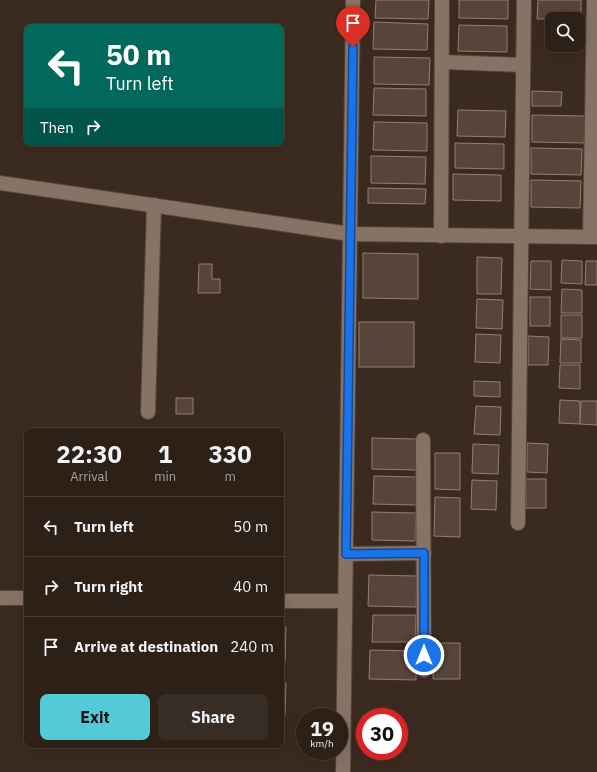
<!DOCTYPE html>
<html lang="en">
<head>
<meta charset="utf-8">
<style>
	body { margin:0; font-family:"IBM Plex Sans",sans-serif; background:#382d24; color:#f1f3f6; height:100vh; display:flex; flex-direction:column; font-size:15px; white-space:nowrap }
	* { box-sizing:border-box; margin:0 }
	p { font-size:13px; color:#a6a3a1 }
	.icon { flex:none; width:22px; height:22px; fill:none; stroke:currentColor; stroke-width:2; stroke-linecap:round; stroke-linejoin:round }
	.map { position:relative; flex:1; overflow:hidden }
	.side { position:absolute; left:24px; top:428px; width:260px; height:320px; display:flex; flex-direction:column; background:#2c2017; border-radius:8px; box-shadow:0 4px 16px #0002,0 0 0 1px #483e36 }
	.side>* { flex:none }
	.banner { position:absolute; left:24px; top:24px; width:260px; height:122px; border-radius:8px; box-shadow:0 4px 16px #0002,0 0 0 1px #483e36; background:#00695c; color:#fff; overflow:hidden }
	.controls { position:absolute; left:545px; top:12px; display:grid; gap:8px }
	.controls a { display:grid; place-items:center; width:40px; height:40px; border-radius:8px; background:#2c2017; box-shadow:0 4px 16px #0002,0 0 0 1px #483e36; font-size:20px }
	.speed { position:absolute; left:296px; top:708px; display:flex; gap:8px; font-size:20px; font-weight:700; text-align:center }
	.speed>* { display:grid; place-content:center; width:52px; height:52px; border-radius:50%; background:#2c2017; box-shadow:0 4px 16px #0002,0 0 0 1px #483e36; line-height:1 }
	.speed small { font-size:10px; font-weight:400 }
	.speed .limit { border:6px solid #d22; background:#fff; color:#111 }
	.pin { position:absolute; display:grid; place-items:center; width:34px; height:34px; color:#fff; margin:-41px -17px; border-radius:50% 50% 50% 0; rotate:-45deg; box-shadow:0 0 4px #0007 }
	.pin .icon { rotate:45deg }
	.me { position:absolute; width:44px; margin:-22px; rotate:0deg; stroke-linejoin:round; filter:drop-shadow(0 0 3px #0008) }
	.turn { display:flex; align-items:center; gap:14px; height:84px; padding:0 16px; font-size:18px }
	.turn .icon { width:52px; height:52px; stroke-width:2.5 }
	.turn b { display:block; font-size:28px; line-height:34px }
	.then { display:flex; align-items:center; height:38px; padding:0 16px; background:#0003; gap:8px; font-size:15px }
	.eta { display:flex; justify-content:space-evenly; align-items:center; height:68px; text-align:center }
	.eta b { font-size:24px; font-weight:700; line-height:28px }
	.button { display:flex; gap:8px; margin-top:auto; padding:8px 16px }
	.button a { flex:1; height:46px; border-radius:8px; background:#52cbd7; color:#111; font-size:16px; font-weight:700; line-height:46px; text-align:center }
	.button a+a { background:#382d24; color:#f1f3f6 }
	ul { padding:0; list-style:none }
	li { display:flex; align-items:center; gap:12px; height:60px; padding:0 16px; border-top:1px solid #483e36 }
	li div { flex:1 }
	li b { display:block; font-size:15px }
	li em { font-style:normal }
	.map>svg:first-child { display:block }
</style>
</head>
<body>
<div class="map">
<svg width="597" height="772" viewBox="0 0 597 772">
	<rect width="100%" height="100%" fill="#3b2a1f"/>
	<g fill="#57453a" stroke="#937f72">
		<path d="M376,0H429L428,19L375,18Z"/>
		<path d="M459,0H508V19L459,18Z"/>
		<path d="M538,0H581V20H578V19H537Z"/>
		<path d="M374,22L428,24L427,50L373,49Z"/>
		<path d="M459,25L507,26V52L458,51Z"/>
		<path d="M374,57L430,58L429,85L374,84Z"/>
		<path d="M374,88L426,89V116L373,115Z"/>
		<path d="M532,91L562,92L561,106H532Z"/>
		<path d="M458,110L506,111L505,137L457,136Z"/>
		<path d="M532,115L585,116L584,143L532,142Z"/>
		<path d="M374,122L427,123V151L373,150Z"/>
		<path d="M455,143L504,144V169L455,168Z"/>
		<path d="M531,148L582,149L581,175L531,174Z"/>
		<path d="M371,156L426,157L425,184L371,183Z"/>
		<path d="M453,174L501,175V201L453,200Z"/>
		<path d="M531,180L581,181L580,208L531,207Z"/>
		<path d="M368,188L426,189L425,204L368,203Z"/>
		<path d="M363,253L418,254V299L363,298Z"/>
		<path d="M477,257L502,258L501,294H477Z"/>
		<path d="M562,260L582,261V284L561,283Z"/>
		<path d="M531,261H551V290L530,289Z"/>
		<path d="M586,261H597V285H585Z"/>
		<path d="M199,264H212V279H220V293H198Z"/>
		<path d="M562,289L582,290V313H561Z"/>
		<rect x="530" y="297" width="20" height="29"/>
		<path d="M477,299L503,300L502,329L476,328Z"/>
		<rect x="561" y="315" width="21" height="23"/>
		<rect x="359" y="322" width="55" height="45"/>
		<path d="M476,334L501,335L500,363L475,362Z"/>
		<path d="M528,336L549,337L548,365H528Z"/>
		<path d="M561,339L581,340V363H560Z"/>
		<path d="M560,365H580V389L559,388Z"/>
		<path d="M474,381L500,382V397L474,396Z"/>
		<rect x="176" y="398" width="17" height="16"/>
		<path d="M560,400L580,401V424L559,423Z"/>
		<path d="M581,401H597V425L580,424Z"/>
		<path d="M476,406L501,407L500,435L474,434Z"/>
		<path d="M372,438L417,439V470L372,469Z"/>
		<path d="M527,443L548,444L547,473L527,472Z"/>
		<path d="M473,444L499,445L498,474L472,473Z"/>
		<path d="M435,453H460V490L435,489Z"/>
		<path d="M374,476L417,477L416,505L373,504Z"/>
		<rect x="526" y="479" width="20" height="29"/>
		<path d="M472,480L497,481L496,510L471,509Z"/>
		<path d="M435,497L460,498V537L434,536Z"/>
		<path d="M372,512L416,513L415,541L372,540Z"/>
		<path d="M369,575L417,576L416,607L368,606Z"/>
		<path d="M373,615H416L415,642H372Z"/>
		<rect x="25" y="626" width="2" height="36"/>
		<path d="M281,627H286L285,662H281Z"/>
		<path d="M434,643H460V679H433Z"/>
		<path d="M370,650L416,651V680L369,679Z"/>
		<path d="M281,683H286L285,715H281Z"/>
	</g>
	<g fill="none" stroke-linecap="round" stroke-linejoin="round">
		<defs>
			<g id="minor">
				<path d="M442,62L523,65"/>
				<path d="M0,183L350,234L597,237"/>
				<path d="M441,236L442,0"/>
				<path d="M590,237L594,0"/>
				<path d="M148,412L154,205"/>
				<path d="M423,440L424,670"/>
				<path d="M518,523L524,0"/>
				<path d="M346,554L424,553"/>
				<path d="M0,598H27"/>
				<path d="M281,601H345"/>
				<path d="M343,772L353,0"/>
			</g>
		</defs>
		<use href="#minor" stroke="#54473d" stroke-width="16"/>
		<use href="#minor" stroke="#877366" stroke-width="14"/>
	</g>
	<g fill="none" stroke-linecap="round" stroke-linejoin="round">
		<defs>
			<path id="route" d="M353,47L346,554L424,553V655"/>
		</defs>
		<use href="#route" stroke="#114b97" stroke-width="10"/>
		<use href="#route" stroke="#1a73e8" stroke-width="7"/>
	</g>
</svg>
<div class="controls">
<a><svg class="icon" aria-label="search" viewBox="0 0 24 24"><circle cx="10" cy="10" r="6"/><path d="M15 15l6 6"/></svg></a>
</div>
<div class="speed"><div>19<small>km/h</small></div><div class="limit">30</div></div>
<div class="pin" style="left:353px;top:47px;background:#d93025"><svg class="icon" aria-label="arrive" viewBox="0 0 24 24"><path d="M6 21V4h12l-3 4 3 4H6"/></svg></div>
<svg class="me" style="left:424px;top:655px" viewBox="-20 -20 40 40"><circle r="17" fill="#1a73e8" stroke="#fff" stroke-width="3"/><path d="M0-11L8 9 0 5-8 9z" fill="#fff"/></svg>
<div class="banner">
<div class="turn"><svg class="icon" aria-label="left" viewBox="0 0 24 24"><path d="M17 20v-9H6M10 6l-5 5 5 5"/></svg><div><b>50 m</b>Turn left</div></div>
<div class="then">Then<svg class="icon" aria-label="right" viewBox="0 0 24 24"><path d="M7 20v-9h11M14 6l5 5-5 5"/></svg></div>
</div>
<section class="side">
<div class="eta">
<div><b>22:30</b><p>Arrival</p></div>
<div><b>1</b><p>min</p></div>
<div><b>330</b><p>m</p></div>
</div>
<ul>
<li><svg class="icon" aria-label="left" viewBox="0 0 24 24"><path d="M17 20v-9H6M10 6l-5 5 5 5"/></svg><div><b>Turn left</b></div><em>50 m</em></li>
<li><svg class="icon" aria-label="right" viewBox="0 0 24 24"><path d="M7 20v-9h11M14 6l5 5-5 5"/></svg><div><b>Turn right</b></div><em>40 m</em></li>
<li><svg class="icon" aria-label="arrive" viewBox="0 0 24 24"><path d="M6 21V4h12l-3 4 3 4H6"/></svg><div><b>Arrive at destination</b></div><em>240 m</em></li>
</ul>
<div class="button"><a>Exit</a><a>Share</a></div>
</section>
</div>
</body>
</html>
